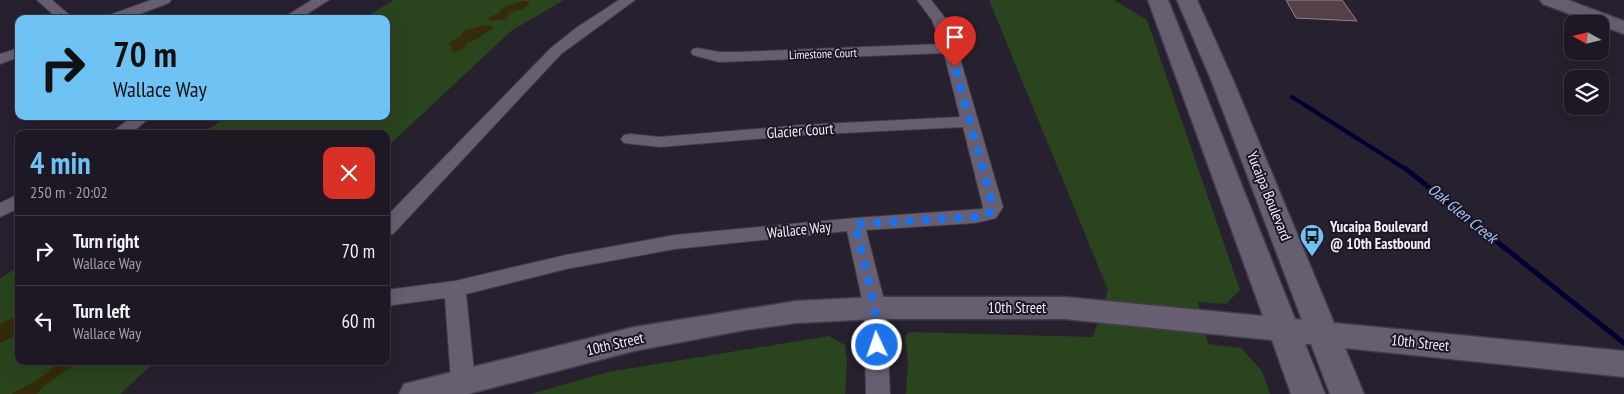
<!DOCTYPE html>
<html lang="en">
<head>
<meta charset="utf-8">
<style>
	body { margin:0; font-family:"PT Sans Narrow",sans-serif; background:#25212b; color:#f1f3f6; height:100vh; display:flex; flex-direction:column; font-size:19px; white-space:nowrap }
	* { box-sizing:border-box; margin:0 }
	p { font-size:16px; color:#a0a0a6 }
	.icon { flex:none; width:28px; height:28px; fill:none; stroke:currentColor; stroke-width:2; stroke-linecap:round; stroke-linejoin:round }
	.map { position:relative; flex:1; overflow:hidden }
	.side { position:absolute; left:15px; top:130px; width:375px; height:235px; display:flex; flex-direction:column; background:#1d1823; border-radius:10px; box-shadow:0 5px 20px #0002,0 0 0 1px #3b3741 }
	.side>* { flex:none }
	.guide { position:absolute; left:15px; top:15px; width:375px; height:105px; border-radius:10px; box-shadow:0 5px 20px #0002,0 0 0 1px #3b3741; background:#6fc2f4; color:#111; overflow:hidden }
	.needle { width:32px; rotate:278deg }
	.controls { position:absolute; left:1564px; top:15px; display:grid; gap:10px }
	.controls a { display:grid; place-items:center; width:45px; height:45px; border-radius:10px; background:#1d1823; box-shadow:0 5px 20px #0002,0 0 0 1px #3b3741; font-size:25px }
	.pin { position:absolute; display:grid; place-items:center; width:42px; height:42px; color:#fff; margin:-51px -21px; border-radius:50% 50% 50% 0; rotate:-45deg; box-shadow:0 0 5px #0007 }
	.pin .icon { rotate:45deg }
	.me { position:absolute; width:55px; margin:-28px; rotate:357deg; stroke-linejoin:round; filter:drop-shadow(0 0 4px #0008) }
	.turn { display:flex; align-items:center; gap:18px; height:105px; padding:0 15px; font-size:22px }
	.turn .icon { width:65px; height:65px; stroke-width:2.5 }
	.turn b { display:block; font-size:35px; line-height:42px }
	.round { display:grid; place-items:center; flex:none; width:52px; height:52px; border-radius:10px; background:#25212b }
	.headline { display:flex; align-items:center; justify-content:space-between; height:85px; padding:0 15px }
	h1 { font-size:30px; font-weight:600; line-height:38px; color:#6fc2f4 }
	ul { padding:0; list-style:none }
	li { display:flex; align-items:center; gap:15px; height:70px; padding:0 15px; border-top:1px solid #3b3741 }
	li div { flex:1 }
	li b { display:block; font-size:19px }
	li em { font-style:normal }
	.map>svg:first-child { display:block }
</style>
</head>
<body>
<div class="map">
<svg width="1624" height="394" viewBox="0 0 1624 394">
	<rect width="100%" height="100%" fill="#27202f"/>
	<g fill="#2a451d">
		<path d="M394,0H564L511,31L386,148V134H202L227,116H386V19H362Z"/>
		<path d="M989,0H1114L1147,20L1240,290L1226,304L1198,302L1208,344L1241,348L1262,371L1270,394H906L908,361L905,337L909,332L1093,337L1108,290Z"/>
		<path d="M19,266V361H156L120,394H0V279Z"/>
		<path d="M829,336L845,345L847,361L845,394H530L608,372Z"/>
	</g>
	<g fill="#332b09">
		<path d="M523,1H528L530,3L523,9L509,13L507,19L493,21L486,19L499,13L501,8Z"/>
		<path d="M485,25H491L493,28L477,39L467,43L462,50L454,52L450,50L453,46L449,44L450,42L461,36L463,31Z"/>
		<path d="M19,311V334L0,343V324L15,317Z"/>
		<path d="M58,361H79L42,388L37,394H11C26,386 50,375 58,361Z"/>
	</g>
	<g fill="none" stroke-linecap="round" stroke-linejoin="round">
		<path stroke="#003" stroke-width="4" d="M1292,97L1407,170"/>
		<path stroke="#003" stroke-width="5" d="M1406,169L1624,343"/>
	</g>
	<path fill="#534049" stroke="#96818b" d="M1286,0H1342L1357,21L1296,18Z"/>
	<g fill="none" stroke-linecap="round" stroke-linejoin="round">
		<defs>
			<g id="street">
				<path d="M37,0H52L74,19H58Z"/>
				<path d="M151,0H171L169,3L126,19H105L107,16Z"/>
				<path d="M312,0H329L299,19H281Z"/>
				<path d="M619,0H635L561,54L393,234L386,235V217L551,48L576,28Z"/>
				<path d="M917,0H931L946,19L957,48L1003,207L996,218L975,223L866,230L886,308L890,394H866L864,308L847,231L675,249L566,269L466,294L475,381L471,388L463,390L455,388L451,381L445,298L386,306V290L455,281L566,255L675,235L855,218L982,209L983,207L963,127L802,135L660,147L624,143L621,139L624,135L630,134L660,137L802,125L960,117L944,53L719,62L693,55L691,52L693,49L698,48L719,52H740L941,44L932,20Z"/>
				<path d="M19,48V57L0,64V54Z"/>
				<path d="M133,116H152L130,134H110Z"/>
				<path d="M19,194V208L0,217V203Z"/>
			</g>
			<g id="secondary">
				<path d="M1148,0H1168L1295,319L1302,320L1212,82L1177,0H1197L1234,82L1334,323L1624,351V377L1345,348L1364,394H1330L1311,344H1305L1325,394H1291L1272,340L1065,319H875L796,323L745,330L634,351L468,394H399L404,384L416,381L634,327L796,301L875,297H1065L1263,316Z"/>
				<path d="M1540,0H1568L1624,21V34L1543,4Z"/>
			</g>
		</defs>
		<use href="#street" stroke="#423c49" stroke-width="2"/>
		<use href="#secondary" stroke="#423c49" stroke-width="3"/>
		<use href="#street" fill="#675f71" fill-rule="evenodd"/>
		<use href="#secondary" fill="#675f71" fill-rule="evenodd"/>
	</g>
	<g fill="none" stroke-linecap="round" stroke-linejoin="round">
		<path stroke="#1a73e8" stroke-width="9" stroke-dasharray="0 16.2" d="M877,345L875,308L855,224L974,217L989,214L993,206L955,67"/>
	</g>
	<defs>
		<symbol id="bus-pin" viewBox="-11 -11 22 30"><path d="M0 17L-7.5 6A9.5 9.5 0 1 1 7.5 6Z" fill="#6fc2f4" stroke="#1d1725"/><path d="M-5-6H5V4H4V6H2V4H-2V6H-4V4H-5ZM-3.5-4V0h7V-4ZM-3.5 1.2v1.5H-2V1.2ZM2 1.2v1.5H3.5V1.2Z" fill="#111"/></symbol>
	</defs>
	<g fill-rule="evenodd">
		<use href="#bus-pin" x="1298" y="222" width="28" height="38"/>
	</g>
	<g text-anchor="middle" stroke-width="4" stroke-linejoin="round" paint-order="stroke">
		<g font-size="12" fill="#f3effa" stroke="#1d1725">
			<text transform="translate(823 54) rotate(-2)" y="4">Limestone Court</text>
		</g>
		<g font-size="15" fill="#f3effa" stroke="#1d1725">
			<text transform="translate(800 131) rotate(-4)" y="5">Glacier Court</text>
			<text transform="translate(1269 196) rotate(68)" y="5">Yucaipa Boulevard</text>
			<text transform="translate(799 230) rotate(-6)" y="5">Wallace Way</text>
			<text x="1017" y="313">10th Street</text>
			<text transform="translate(1420 343) rotate(6)" y="5">10th Street</text>
			<text transform="translate(615 344) rotate(-13)" y="5">10th Street</text>
		</g>
		<g font-size="15" font-weight="bold" fill="#f3effa" stroke="#1d1725" text-anchor="start">
			<text x="1330" y="232">Yucaipa Boulevard<tspan x="1330" dy="17">@ 10th Eastbound</tspan></text>
		</g>
		<g font-size="16" font-style="italic" fill="#a5c5f7" stroke="#1d1725">
			<text transform="translate(1463 213) rotate(39)" y="6">Oak Glen Creek</text>
		</g>
	</g>
</svg>
<div class="controls">
<a><svg class="needle" viewBox="-14 -14 28 28"><path d="M0-13l5 13h-10z" fill="#e53935"/><path d="M0 13l5-13h-10z" fill="#a0a0a6"/></svg></a>
<a><svg class="icon" aria-label="layers" viewBox="0 0 24 24"><path d="M12 4l9 5-9 5-9-5zM3 14l9 5 9-5"/></svg></a>
</div>
<div class="pin" style="left:955px;top:67px;background:#d93025"><svg class="icon" aria-label="arrive" viewBox="0 0 24 24"><path d="M6 21V4h12l-3 4 3 4H6"/></svg></div>
<svg class="me" style="left:877px;top:345px" viewBox="-20 -20 40 40"><circle r="17" fill="#1a73e8" stroke="#fff" stroke-width="3"/><path d="M0-11L8 9 0 5-8 9z" fill="#fff"/></svg>
<div class="guide">
<div class="turn"><svg class="icon" aria-label="right" viewBox="0 0 24 24"><path d="M7 20v-9h11M14 6l5 5-5 5"/></svg><div><b>70 m</b>Wallace Way</div></div>
</div>
<section class="side">
<div class="headline"><div><h1>4 min</h1><p>250 m · 20:02</p></div><a class="round" style="background:#d93025;color:#fff"><svg class="icon" aria-label="close" viewBox="0 0 24 24"><path d="M6 6l12 12M18 6L6 18"/></svg></a></div>
<ul>
<li><svg class="icon" aria-label="right" viewBox="0 0 24 24"><path d="M7 20v-9h11M14 6l5 5-5 5"/></svg><div><b>Turn right</b><p>Wallace Way</p></div><em>70 m</em></li>
<li><svg class="icon" aria-label="left" viewBox="0 0 24 24"><path d="M17 20v-9H6M10 6l-5 5 5 5"/></svg><div><b>Turn left</b><p>Wallace Way</p></div><em>60 m</em></li>
</ul>
</section>
</div>
</body>
</html>
